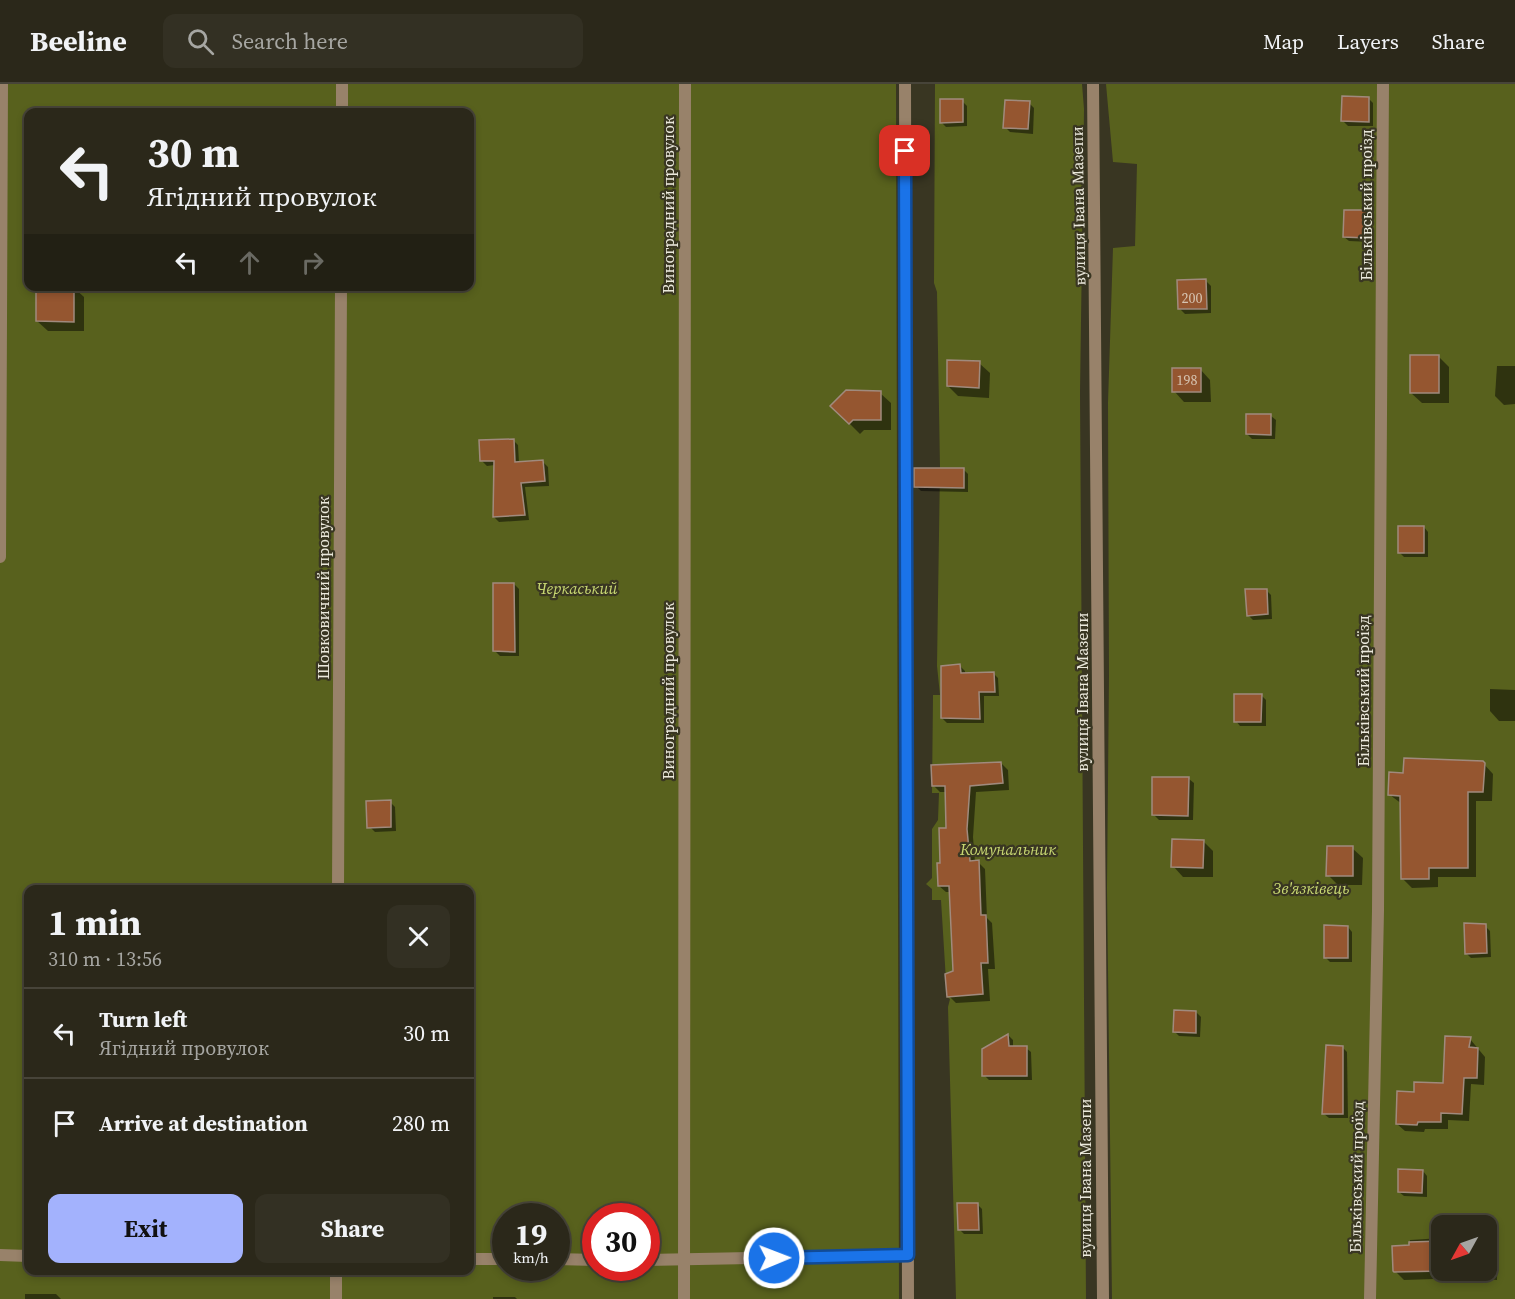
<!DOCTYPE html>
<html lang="en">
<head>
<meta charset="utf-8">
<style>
	body { margin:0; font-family:"Source Serif 4",serif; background:#333023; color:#f1f3f6; height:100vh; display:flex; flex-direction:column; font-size:22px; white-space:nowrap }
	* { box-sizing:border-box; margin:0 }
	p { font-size:20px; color:#a6a6a2 }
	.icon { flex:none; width:33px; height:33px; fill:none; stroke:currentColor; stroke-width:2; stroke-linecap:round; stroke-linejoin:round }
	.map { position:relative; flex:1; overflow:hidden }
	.sheet { position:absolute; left:24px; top:801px; width:450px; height:390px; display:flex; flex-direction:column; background:#2b281a; border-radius:12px; box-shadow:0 3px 9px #0003,0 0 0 2px #474439 }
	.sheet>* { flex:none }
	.banner { position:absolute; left:24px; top:24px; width:450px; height:183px; border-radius:12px; box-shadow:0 3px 9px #0003,0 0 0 2px #474439; background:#2b281a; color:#f1f3f6; overflow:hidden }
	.needle { width:39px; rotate:230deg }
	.fabs { position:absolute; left:1431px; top:1131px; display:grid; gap:12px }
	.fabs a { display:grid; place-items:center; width:66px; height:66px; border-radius:12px; background:#2b281a; box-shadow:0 3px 9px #0003,0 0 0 2px #474439; font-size:30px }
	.speed { position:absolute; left:492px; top:1119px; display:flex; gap:12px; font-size:30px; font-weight:700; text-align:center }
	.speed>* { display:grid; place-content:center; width:78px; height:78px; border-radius:50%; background:#2b281a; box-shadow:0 3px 9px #0003,0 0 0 2px #474439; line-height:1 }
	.speed small { font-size:15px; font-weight:400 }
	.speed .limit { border:9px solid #d22; background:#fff; color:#111 }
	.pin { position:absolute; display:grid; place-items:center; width:51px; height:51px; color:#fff; margin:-26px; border-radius:12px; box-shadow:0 3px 9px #0006 }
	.me { position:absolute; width:66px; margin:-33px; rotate:89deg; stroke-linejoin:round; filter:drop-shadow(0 0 4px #0008) }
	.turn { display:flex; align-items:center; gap:21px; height:126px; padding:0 24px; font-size:27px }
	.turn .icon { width:78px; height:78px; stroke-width:2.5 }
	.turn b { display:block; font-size:42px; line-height:51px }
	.lanes { display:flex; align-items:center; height:57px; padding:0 24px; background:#0003; justify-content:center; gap:30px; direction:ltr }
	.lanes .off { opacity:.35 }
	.round { display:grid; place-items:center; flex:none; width:63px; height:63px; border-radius:12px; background:#333023 }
	.overview { display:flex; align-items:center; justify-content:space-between; height:102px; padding:0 24px }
	h1 { font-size:36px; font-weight:700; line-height:45px }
	.primary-button { display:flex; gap:12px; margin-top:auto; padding:12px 24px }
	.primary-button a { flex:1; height:69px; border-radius:12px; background:#a3b2fd; color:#111; font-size:24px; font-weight:700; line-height:69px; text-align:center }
	.primary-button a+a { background:#333023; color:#f1f3f6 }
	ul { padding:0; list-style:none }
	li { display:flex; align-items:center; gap:18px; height:90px; padding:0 24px; border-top:2px solid #474439 }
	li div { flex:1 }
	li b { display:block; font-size:22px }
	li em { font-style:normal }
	header { display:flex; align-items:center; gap:36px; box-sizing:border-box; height:84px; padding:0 30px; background:#2b281a; border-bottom:2px solid #474439 }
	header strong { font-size:28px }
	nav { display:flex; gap:33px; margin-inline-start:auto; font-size:21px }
	.search { width:420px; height:54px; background:#333023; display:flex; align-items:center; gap:15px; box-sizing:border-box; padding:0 21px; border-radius:12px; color:#a6a6a2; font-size:22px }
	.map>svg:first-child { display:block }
</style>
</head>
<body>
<header>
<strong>Beeline</strong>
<div class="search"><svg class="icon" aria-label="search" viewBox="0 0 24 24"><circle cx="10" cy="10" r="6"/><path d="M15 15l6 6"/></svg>Search here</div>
<nav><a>Map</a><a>Layers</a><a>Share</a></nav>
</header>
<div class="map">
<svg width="1515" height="1215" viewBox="0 0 1515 1215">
	<rect width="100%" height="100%" fill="#393622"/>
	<g fill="#58611d" fill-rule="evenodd">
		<path d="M0,0H896L899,1215H0ZM28,28H470V202H28ZM28,806H470V1186H28ZM506,1132H556V1184H506ZM596,1132H646V1184H596Z"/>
		<path d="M935,0H1082L1084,25L1080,309L1086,1215H956L948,923L950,915L947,913L941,816H932V805L926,800L932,794V745L938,736L939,709H932L933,611H940L937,582L940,384L937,208L934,199Z"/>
		<path d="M1106,0H1515V1215H1112L1107,804L1109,591L1108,319L1113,164L1135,162L1137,80L1113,78ZM1442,1142H1486V1186H1442Z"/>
	</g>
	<g fill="#0007">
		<path d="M1368,14L1373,19V42H1348L1343,37Z"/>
		<path d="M962,17L967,22V42L946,43L941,38Z"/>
		<path d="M1029,19L1034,24L1033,50L1010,48L1005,43Z"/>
		<path d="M1367,128L1372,133L1371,158L1349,157L1344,153Z"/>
		<path d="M1206,197L1211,202V229L1185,230L1180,225Z"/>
		<path d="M73,203L84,213V247H48L37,237Z"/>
		<path d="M1438,272L1449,283V319H1422L1411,309Z"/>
		<path d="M979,279L990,289L989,314L958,312L948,302Z"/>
		<path d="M1497,282H1515V320L1504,321L1495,312Z"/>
		<path d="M1200,285L1210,296L1211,318H1184L1174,307Z"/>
		<path d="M880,309L891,319V346H864L860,350L832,322Z"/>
		<path d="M1271,332L1276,336L1275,355H1252L1247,350Z"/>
		<path d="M513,356L518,361L519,379L543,378L548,383L549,402L525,403L529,436L499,438L494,433L495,381L487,382L482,377Z"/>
		<path d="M963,385L968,390V408L921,407L916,402Z"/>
		<path d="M1424,443L1428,448V473H1404L1399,468Z"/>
		<path d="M514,500L519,505V572H500L495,567Z"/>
		<path d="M1266,506L1271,511L1272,535L1253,536L1248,531Z"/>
		<path d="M960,582L965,587V590L993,589L998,594L999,612H984V639H947L942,634Z"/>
		<path d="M1490,605L1515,606V637H1499L1490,627Z"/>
		<path d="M1261,611L1266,616V642H1240L1236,637Z"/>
		<path d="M1482,678L1493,690L1492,717H1476V793H1438V803L1412,804L1402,794V720L1390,711Z"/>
		<path d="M1001,679L1008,686L1009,706L976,708L973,753L975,778H978L985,785L987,834L992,839L995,885H988L990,917L956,919L949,912L955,888L951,808H946L939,802L947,745L946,708H940L934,702Z"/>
		<path d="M1189,695L1194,699L1193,736H1159L1154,731Z"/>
		<path d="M390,718L395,723L396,747L375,748L370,743Z"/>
		<path d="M1203,757L1213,767V793H1183L1173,782Z"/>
		<path d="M1352,764L1363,774L1362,801H1338L1328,791Z"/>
		<path d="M1485,842L1490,847L1491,873L1471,874L1466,869Z"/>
		<path d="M1348,843L1352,848V878H1330L1325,873Z"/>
		<path d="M1196,928L1201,933L1200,953L1179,952L1174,947Z"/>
		<path d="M1008,951L1013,956V964H1026L1031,968L1032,996H989L984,991V966Z"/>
		<path d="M1470,955L1485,973L1484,1001L1471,1000L1469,1037L1448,1036V1045H1425L1424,1048L1405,1047L1397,1040L1416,1009L1444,1000Z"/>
		<path d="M1342,963L1347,968L1348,1034H1329L1324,1030Z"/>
		<path d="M1423,1087L1427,1092V1113L1404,1112L1399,1108Z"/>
		<path d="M977,1120L982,1125L983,1150H964L960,1146Z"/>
		<path d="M1486,1147H1490L1498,1155L1497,1196L1465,1194L1404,1196L1396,1188L1410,1163V1156L1442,1154V1186H1486Z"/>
		<path d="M25,1210H56L61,1215H25Z"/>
		<path d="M493,1213H515L517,1215H493Z"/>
	</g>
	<g fill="#955630" stroke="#a08a7d" stroke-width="1.5">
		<path d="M1342,12L1369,13V38L1341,37Z"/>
		<path d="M940,15H963V38L940,39Z"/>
		<path d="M1005,16L1030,17L1028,45L1003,44Z"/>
		<path d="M1344,126H1368L1367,154L1343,153Z"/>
		<path d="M1206,195L1207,225H1178L1177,196Z"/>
		<path d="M36,202H74V238L36,237Z"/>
		<rect x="1410" y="271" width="29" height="38"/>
		<path d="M947,276L980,277L979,304L947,302Z"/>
		<rect x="1172" y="284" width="29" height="24"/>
		<path d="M846,306L881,307V336H853L849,340L830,322Z"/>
		<path d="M1246,330H1271V351L1246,350Z"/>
		<path d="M514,355L515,378L543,376L545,397L521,399L525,431L493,433L494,377H480L479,356Z"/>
		<path d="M914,384H964V404L914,403Z"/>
		<rect x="1398" y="442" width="26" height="27"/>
		<path d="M493,499H514L515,568L493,567Z"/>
		<path d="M1245,505H1267L1268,530L1247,532Z"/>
		<path d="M960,580L961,589L994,588L995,608H979L980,635L941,634V582Z"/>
		<path d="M1234,610H1262L1261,638H1234Z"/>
		<path d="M1404,674L1483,677L1485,679L1483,708H1468V784H1429V795H1401L1400,712L1388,711L1389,688L1403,689Z"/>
		<path d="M1001,678L1003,699L970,702L967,745L970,777L979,776L981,831H986L988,879H981L983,910L947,913L945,890L953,887L949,802H938L937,779H940L939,744H946L945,702H932L931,681Z"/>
		<path d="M1152,693H1189L1188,732L1152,731Z"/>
		<path d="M391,716V743L367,744L366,717Z"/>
		<path d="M1172,755L1204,756L1203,784L1171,783Z"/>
		<path d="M1327,762H1353V792H1326Z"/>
		<path d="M1464,839L1486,840L1487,869L1465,870Z"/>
		<path d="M1324,841L1348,842V874H1324Z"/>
		<path d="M1174,926L1196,927V949L1173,948Z"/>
		<path d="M1008,950L1009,962H1027V992H982V965Z"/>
		<path d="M1445,952L1471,953L1469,963L1478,964L1477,994H1464L1462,1030L1441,1029V1038H1418L1417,1041L1396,1040L1397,1007L1414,1008V998L1443,999Z"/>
		<path d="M1326,961L1343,962V1030H1322Z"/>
		<path d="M1398,1085L1423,1086L1422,1109L1398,1108Z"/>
		<path d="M957,1119H978L979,1146H958Z"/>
		<path d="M1442,1157V1187L1394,1188L1393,1187L1392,1162L1409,1161V1158Z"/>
	</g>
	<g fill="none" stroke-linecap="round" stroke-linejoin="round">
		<path stroke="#98826a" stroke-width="12" d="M1370,1215L1378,827L1383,0"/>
		<g stroke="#98826a" stroke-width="12">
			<path d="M905,0L908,1215"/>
			<path d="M1093,0L1103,1215"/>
			<path d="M342,28V0"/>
			<path d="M0,473L2,0"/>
			<path d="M338,806L341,202"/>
			<path d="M0,1171L28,1172"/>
			<path d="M470,1175H506"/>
			<path d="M556,1175L596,1176"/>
			<path d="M646,1176L908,1171"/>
			<path d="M336,1186V1215"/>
			<path d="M684,1215L685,0"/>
		</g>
	</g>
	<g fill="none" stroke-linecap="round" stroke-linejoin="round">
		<defs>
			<path id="route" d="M774,1174L908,1171L905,67"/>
		</defs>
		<use href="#route" stroke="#114b97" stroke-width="15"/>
		<use href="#route" stroke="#1a73e8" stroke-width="10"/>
	</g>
	<g text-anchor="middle" stroke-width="4.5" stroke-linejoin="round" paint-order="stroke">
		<g font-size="14" fill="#d6c4b1">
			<text x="1192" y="219">200</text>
			<text x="1187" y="301">198</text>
		</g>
		<g font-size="16" fill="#ebe9dc" stroke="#393622">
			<text transform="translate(668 121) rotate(-90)" y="6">Виноградний провулок</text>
			<text transform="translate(1366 121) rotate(-90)" y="6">Більківський проїзд</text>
			<text transform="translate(1078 122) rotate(-91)" y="6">вулиця Івана Мазепи</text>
			<text transform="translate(323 504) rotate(-90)" y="6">Шовковичний провулок</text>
			<text transform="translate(668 607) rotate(-90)" y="6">Виноградний провулок</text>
			<text transform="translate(1363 607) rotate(-90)" y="6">Більківський проїзд</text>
			<text transform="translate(1082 608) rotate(-90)" y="6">вулиця Івана Мазепи</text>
			<text transform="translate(1356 1093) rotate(-89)" y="6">Більківський проїзд</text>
			<text transform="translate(1085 1094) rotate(-90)" y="6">вулиця Івана Мазепи</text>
		</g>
		<g font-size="16" font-style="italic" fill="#c8d872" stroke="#393622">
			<text x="577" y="510">Черкаський</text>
			<text x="1008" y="771">Комунальник</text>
			<text x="1311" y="810">Зв'язківець</text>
		</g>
	</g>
</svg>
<div class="fabs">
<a><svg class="needle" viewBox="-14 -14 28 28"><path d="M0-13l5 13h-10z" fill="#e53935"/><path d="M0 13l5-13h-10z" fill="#a6a6a2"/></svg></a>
</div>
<div class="speed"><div>19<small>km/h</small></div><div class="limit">30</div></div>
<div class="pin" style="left:905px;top:67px;background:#d93025"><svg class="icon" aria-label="arrive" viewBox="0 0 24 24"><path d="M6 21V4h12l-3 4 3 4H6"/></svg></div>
<svg class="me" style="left:774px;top:1174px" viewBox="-20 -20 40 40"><circle r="17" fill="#1a73e8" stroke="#fff" stroke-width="3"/><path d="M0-11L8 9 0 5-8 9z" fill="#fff"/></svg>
<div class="banner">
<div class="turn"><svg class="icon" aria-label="left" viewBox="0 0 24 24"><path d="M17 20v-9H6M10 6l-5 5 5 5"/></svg><div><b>30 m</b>Ягідний провулок</div></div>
<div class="lanes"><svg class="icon" aria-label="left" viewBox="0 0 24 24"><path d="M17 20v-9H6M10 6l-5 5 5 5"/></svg><svg class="icon off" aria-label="ahead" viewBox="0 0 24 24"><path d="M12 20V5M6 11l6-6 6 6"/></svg><svg class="icon off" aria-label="right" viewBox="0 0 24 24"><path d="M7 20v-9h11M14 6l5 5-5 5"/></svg></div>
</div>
<section class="sheet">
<div class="overview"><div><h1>1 min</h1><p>310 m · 13:56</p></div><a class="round"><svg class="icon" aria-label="close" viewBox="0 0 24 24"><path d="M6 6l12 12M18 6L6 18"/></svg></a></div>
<ul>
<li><svg class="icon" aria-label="left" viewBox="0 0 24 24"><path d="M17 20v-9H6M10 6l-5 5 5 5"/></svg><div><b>Turn left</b><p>Ягідний провулок</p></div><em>30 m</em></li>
<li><svg class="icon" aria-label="arrive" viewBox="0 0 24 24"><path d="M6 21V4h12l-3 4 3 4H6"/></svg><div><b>Arrive at destination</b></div><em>280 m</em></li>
</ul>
<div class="primary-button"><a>Exit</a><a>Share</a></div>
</section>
</div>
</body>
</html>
